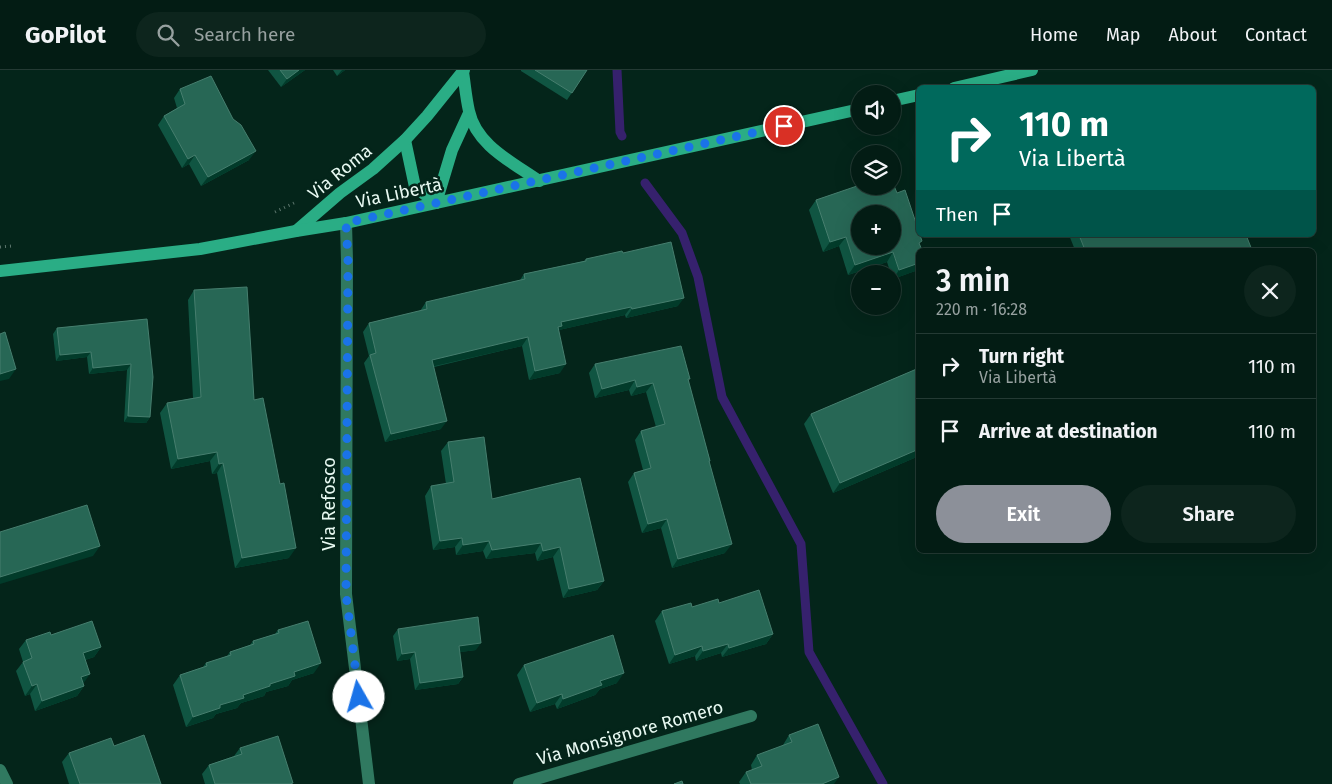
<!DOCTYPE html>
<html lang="en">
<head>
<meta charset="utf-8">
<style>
	body { margin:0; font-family:"Fira Sans",sans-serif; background:#0d251d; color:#f1f3f6; height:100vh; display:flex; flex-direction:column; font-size:19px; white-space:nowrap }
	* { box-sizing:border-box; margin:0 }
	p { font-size:16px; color:#97a1a0 }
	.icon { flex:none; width:28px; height:28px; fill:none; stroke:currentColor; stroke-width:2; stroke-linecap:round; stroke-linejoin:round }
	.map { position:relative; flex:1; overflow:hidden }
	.sheet { position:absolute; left:916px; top:178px; width:400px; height:305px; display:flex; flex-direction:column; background:#031c14; border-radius:8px; box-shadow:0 5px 20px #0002,0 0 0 1px #243a34 }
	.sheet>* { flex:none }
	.top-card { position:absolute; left:916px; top:15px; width:400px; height:152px; border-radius:8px; box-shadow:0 5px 20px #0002,0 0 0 1px #243a34; background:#00695c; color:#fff; overflow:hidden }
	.tools { position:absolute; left:851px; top:15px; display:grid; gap:10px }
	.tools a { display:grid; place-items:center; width:50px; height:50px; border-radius:50%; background:#031c14; box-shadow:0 5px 20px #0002,0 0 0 1px #243a34; font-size:25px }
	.pin { position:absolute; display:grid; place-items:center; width:42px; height:42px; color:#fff; margin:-21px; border:2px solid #fff; border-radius:50%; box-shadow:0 1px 5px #0007 }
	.me { position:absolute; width:55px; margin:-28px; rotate:353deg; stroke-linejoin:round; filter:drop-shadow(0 0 4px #0008) }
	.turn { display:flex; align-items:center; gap:18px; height:105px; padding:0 20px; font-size:22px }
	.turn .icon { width:65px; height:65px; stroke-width:2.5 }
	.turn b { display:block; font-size:35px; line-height:42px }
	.then { display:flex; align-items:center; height:48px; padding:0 20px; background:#0003; gap:10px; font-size:19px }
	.round { display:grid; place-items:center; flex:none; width:52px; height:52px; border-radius:26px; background:#0d251d }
	.head { display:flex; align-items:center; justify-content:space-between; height:85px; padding:0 20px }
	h1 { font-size:30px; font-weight:600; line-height:38px }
	.button { display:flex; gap:10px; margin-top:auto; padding:10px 20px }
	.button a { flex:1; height:58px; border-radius:30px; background:#8c9099; color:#fff; font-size:20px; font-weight:600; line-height:58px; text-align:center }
	.button a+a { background:#0d251d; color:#f1f3f6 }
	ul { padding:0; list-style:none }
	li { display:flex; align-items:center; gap:15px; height:65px; padding:0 20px; border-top:1px solid #243a34 }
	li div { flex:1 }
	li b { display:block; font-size:19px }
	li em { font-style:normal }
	header { display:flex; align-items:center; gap:30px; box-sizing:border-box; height:70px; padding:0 25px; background:#031c14; border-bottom:1px solid #243a34 }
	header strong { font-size:24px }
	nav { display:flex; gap:28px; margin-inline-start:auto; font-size:18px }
	.search { width:350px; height:45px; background:#0d251d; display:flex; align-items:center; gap:12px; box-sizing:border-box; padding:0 18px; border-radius:28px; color:#97a1a0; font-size:19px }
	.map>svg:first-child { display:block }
</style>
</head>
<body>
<header>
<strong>GoPilot</strong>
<div class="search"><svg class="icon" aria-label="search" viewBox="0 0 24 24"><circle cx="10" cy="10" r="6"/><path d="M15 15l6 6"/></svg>Search here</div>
<nav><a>Home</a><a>Map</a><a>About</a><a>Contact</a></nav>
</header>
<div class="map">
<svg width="1332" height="714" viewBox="0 0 1332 714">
	<rect width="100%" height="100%" fill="#04251a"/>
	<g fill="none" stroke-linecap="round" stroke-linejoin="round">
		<g stroke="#36216d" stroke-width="9">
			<path d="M617,0L620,62L622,66"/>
			<path d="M645,113L682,163L698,207L722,327L801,474L809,582L883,714"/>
		</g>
		<g stroke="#5c766d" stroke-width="3" stroke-dasharray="1 4" stroke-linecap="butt">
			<path d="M275,142L294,133"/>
			<path d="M0,177L12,176"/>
		</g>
		<g stroke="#307960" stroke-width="12">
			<path d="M346,153L347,190L346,524L369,714"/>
			<path d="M0,700L7,714"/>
			<path d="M519,714L751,646"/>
		</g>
		<g stroke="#2aad85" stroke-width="12">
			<path d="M463,2C465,15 466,28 469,41C476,75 512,92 539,111"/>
			<path d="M954,18L1032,0"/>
			<path d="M892,31L919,25"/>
			<path d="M405,70L415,117L436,133"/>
			<path d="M436,133L452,80L469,43"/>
			<path d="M296,161L340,123L373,99L405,70L427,46L464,0"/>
			<path d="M0,201L200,179L296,161L346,153L860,39"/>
		</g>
	</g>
	<g fill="#105542">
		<path d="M268,0H305L281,17Z"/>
		<path d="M333,0H345L337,6Z"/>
		<path d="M521,0H587L567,30L521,1Z"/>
		<path d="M180,19L249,90L201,116L189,94L182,98L158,55L164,46L177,38L174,28Z"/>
		<path d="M862,121L897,123L920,175L918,200L893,209L892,204H891L887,192L848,205L839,176L823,182L809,140L816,130Z"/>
		<path d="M1069,165H1246L1252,180H1075Z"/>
		<path d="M623,183L678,236L626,248L625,245L559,260L560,303L529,310L522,276L434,297L441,359L385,372L364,293L369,286L363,262L369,253L420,241L426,232L520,210L524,204L584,191L586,189Z"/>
		<path d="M194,220L254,330L289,488L235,498L217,403L212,404L210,391L171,399L160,343L167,333L193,328L188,230Z"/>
		<path d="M147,249L150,347L146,353L124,352L127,300L89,304L87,287L56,291L53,264L57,258Z"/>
		<path d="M595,294L688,310L710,391L709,392L725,483L672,498L661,458L642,463L628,412L634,403L643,400L635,370L641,361L656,357L646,322L631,326L629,320L595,328L589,303Z"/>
		<path d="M919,298V386L833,423L804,354L811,344Z"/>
		<path d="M448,372L492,429L580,408L604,511L597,520L563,528L553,487L537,491L535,483L486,489L483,481L456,485L455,477L433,480L425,426L431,416L446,414L441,381Z"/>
		<path d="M719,533L773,564L766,574L722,587L721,583L696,591L695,586L669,594L655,551L662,541Z"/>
		<path d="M398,559L476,580L460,582L463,607L458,614L415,620L410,589L397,591L393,566Z"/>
		<path d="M278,560L314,603L292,610L288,616L266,622L264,626L241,633L237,638L216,644L213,648L186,657L173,615L180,605L203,597L206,593L227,586L230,582L250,575L253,571L275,564Z"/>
		<path d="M51,565L101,577L94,587L85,590L83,614L84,616L77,626L35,641L30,624L25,626L16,601L23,592L19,579L26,570Z"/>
		<path d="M524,595L617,613L600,619L595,625L557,639L555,634L530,642L517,605Z"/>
		<path d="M789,665L834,714H740L739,712L746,702L752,700L751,695L757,685L783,676V675Z"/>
		<path d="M114,676L161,714H69L62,692L69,683Z"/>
		<path d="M240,678L292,714H205L202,704L209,695L234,686Z"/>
	</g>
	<g fill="#023b2a">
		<path d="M299,0H305L281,17L287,9Z"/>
		<path d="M342,0H345L337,6Z"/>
		<path d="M256,81L249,90L201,116L208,107Z"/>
		<path d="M195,85L189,94L182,98L188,89Z"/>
		<path d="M846,167L839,176L823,182L830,172Z"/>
		<path d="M893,182L887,192L848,205L855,195Z"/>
		<path d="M919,193L918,200L893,209L899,200Z"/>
		<path d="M684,228L678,236L626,248L632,239Z"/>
		<path d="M631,237L625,245L559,260L552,265L561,252Z"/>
		<path d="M528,267L522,276L426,298L432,290Z"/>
		<path d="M91,282L87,287L56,291L60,285Z"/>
		<path d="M131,294L127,300L89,304L93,298Z"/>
		<path d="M566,294L560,303L529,310L535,301Z"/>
		<path d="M16,299L9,309L0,311V304Z"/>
		<path d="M635,310L629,320L595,328L602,319Z"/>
		<path d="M653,313L646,322L631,326L637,317Z"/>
		<path d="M128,346L150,347L146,353L124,352Z"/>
		<path d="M447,351L441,359L385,372L391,364Z"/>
		<path d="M919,379V386L833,423L840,413Z"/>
		<path d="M217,382L210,391L171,399L178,389Z"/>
		<path d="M223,393L217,403L212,404L219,394Z"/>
		<path d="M667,449L661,458L642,463L648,454Z"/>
		<path d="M462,468L455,477L433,480L440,471Z"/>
		<path d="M489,471L483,481L456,485L463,475Z"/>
		<path d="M541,473L535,483L486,489L492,480Z"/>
		<path d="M732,474L725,483L672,498L678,489Z"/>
		<path d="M100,476L93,486L0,514V507Z"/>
		<path d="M560,477L553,487L537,491L543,481Z"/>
		<path d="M296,478L289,488L235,498L242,488Z"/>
		<path d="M604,511L597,520L563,528L569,519Z"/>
		<path d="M773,564L766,574L722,587L729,578Z"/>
		<path d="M481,573L476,580L454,583L459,576Z"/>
		<path d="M728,574L721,583L696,591L703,581Z"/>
		<path d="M702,576L695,586L669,594L675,585Z"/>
		<path d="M101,577L94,587L76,593L83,583Z"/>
		<path d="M415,582L410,589L397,591L402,584Z"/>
		<path d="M321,593L314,603L292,610L288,616L266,622L264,626L241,633L237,638L216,644L213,648L186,657L193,647L270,614L294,602Z"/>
		<path d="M624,603L617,613L600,619L595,625L557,639L563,629L600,611Z"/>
		<path d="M90,604L83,614L81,607Z"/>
		<path d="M463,607L458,614L415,620L420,613Z"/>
		<path d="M37,614L30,624L25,626L32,616Z"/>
		<path d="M84,616L77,626L35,641L42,631Z"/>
		<path d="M562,624L555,634L530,642L537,633Z"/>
		<path d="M839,707L834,714H822Z"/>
	</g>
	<g fill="#276755" stroke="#467e6e" fill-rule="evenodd">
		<path d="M280,0H299L287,9Z"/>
		<path d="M535,0H587L572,23Z"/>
		<path d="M211,6L233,49L241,55L256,81L208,107L195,85L188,89L164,46L185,34L180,19Z"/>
		<path d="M892,111L897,123L905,120L919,162V165H920L922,171L919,173L922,180H919V193L899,200L893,182L855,195L846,167L830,172L816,130L860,115L862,121L877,116H892ZM860,144H892V176H860Z"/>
		<path d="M1079,165H1246L1252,180H1085Z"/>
		<path d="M671,172L684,228L632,239L631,237L561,252L562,256L558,257L566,294L535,301L528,267L432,290L447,351L391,364L370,285L376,283L369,253L427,239L426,232L525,209L524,204L586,191V189L622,181L623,183Z"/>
		<path d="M247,217L254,330L263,328L280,414L284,413L296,478L242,488L223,393L219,394L217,382L178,389L167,333L201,327L194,220Z"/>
		<path d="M147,249L153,307L150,347L128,346L131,294L93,298L91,282L60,285L57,258Z"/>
		<path d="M5,262L16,299L0,304V264Z"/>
		<path d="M681,276L690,309H688L710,391H709L732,474L678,489L667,449L648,454L634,403L651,398L641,361L665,354L653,313L637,317L635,310L602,319L595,294Z"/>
		<path d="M919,298V379L840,413L811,344Z"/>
		<path d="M484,367L492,429L580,408L604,511L569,519L560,477L543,481L541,473L492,480L489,471L463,475L462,468L440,471L431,416L454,412L448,372Z"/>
		<path d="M87,435L100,476L0,507V462Z"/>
		<path d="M759,520L773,564L729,578L728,574L703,581L702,576L675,585L662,541L691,533L692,537L718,529L719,533Z"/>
		<path d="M478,547L481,573L459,576L463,607L420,613L415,582L402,584L398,559Z"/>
		<path d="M92,551L101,577L83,583L90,604L81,607L84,616L42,631L37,614L32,616L23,592L32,588L26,570L50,562L51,565Z"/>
		<path d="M308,551L321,593L294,602L295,606L270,614V616L243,625L244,628L220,635V638L193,647L180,605L207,596L206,593L231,585L230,582L254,574L253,571L279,563L278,560Z"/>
		<path d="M613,565L624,603L600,611L602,615L563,629L562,624L537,633L524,595Z"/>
		<path d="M818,654L839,707L822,714H751L746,702L762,696L757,685L792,672L789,665Z"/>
		<path d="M144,665L161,714H80L69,683L111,668L114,676Z"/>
		<path d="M278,666L293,713L290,714H215L209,695L242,684L240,678Z"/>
		<path d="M682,711L683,714H674Z"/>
	</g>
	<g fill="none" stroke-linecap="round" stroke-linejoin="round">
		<path stroke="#1a73e8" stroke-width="9" stroke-dasharray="0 16.2" d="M359,627L346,524L348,190L346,153L784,56"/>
	</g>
	<g text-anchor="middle" stroke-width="5" stroke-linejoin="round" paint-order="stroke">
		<g font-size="18" fill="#e8f9f2" stroke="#04251a">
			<text transform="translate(340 102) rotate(-39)" y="6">Via Roma</text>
			<text transform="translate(399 123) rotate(-12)" y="6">Via Libertà</text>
			<text transform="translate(329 434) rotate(-90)" y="6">Via Refosco</text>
			<text transform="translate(630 663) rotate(-16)" y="6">Via Monsignore Romero</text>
		</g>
	</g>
</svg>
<div class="tools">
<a><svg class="icon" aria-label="sound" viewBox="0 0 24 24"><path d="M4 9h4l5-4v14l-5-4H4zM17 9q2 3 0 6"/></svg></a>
<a><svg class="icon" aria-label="layers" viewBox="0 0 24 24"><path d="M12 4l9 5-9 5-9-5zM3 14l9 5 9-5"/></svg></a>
<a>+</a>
<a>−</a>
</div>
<div class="pin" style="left:784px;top:56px;background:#d93025"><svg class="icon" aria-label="arrive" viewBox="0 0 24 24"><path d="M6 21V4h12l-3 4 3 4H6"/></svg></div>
<svg class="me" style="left:359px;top:627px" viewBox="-20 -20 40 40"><circle r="19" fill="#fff"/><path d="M0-13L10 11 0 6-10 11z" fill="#1a73e8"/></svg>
<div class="top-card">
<div class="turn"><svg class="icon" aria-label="right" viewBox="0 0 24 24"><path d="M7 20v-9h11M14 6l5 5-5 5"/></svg><div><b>110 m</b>Via Libertà</div></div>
<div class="then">Then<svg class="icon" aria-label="arrive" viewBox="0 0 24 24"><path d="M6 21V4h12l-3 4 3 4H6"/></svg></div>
</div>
<section class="sheet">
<div class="head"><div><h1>3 min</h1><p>220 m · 16:28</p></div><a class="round"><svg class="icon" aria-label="close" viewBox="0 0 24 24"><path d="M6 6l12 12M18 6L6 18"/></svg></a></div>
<ul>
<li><svg class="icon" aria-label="right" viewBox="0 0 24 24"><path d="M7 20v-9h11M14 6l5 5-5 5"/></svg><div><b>Turn right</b><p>Via Libertà</p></div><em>110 m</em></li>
<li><svg class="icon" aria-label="arrive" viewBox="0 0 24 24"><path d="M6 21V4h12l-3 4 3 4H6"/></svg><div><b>Arrive at destination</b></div><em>110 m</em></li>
</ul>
<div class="button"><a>Exit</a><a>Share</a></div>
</section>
</div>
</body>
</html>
